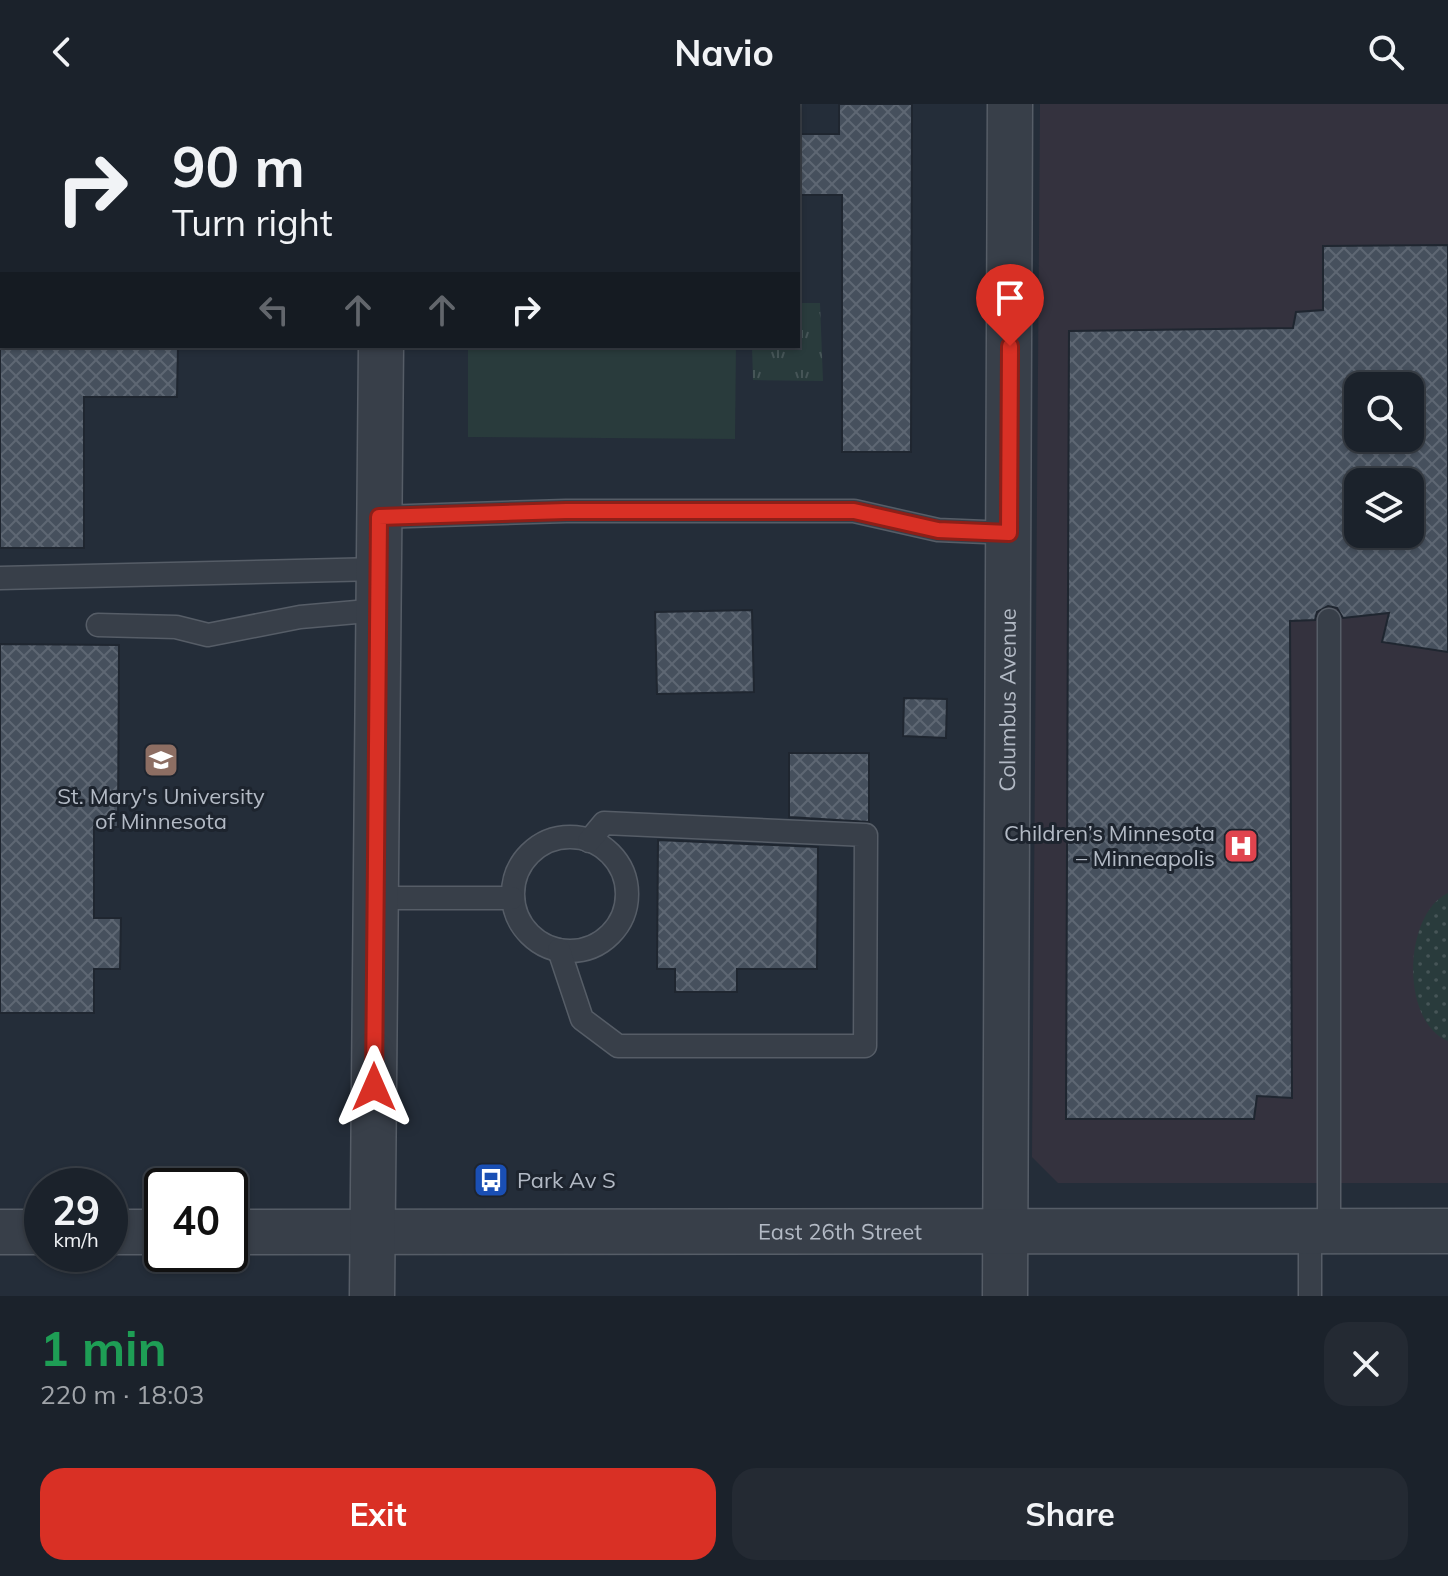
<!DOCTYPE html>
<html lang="en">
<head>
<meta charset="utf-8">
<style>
	body { margin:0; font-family:Mulish,sans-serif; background:#242a33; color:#f1f3f6; height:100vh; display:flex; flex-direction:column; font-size:30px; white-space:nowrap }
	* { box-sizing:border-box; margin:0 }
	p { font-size:26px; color:#a0a4a9 }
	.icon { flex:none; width:44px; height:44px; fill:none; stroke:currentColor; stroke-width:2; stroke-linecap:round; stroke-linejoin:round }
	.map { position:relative; height:1192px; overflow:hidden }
	.drawer { display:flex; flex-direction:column; background:#1b222b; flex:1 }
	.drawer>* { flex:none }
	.top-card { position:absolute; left:0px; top:0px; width:800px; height:244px; box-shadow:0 2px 6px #0004,0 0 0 2px #393f47; background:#1b222b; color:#f1f3f6; overflow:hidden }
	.buttons { position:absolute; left:1344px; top:268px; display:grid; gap:16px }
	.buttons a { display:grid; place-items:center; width:80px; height:80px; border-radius:16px; background:#1b222b; box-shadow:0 2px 6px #0004,0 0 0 2px #393f47; font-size:40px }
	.speed { position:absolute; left:24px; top:1064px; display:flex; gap:16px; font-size:40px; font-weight:700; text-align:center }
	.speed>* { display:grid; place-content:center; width:104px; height:104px; border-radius:50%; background:#1b222b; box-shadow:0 2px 6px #0004,0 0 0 2px #393f47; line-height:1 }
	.speed small { font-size:20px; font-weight:400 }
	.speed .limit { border:4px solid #111; border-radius:12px; background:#fff; color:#111 }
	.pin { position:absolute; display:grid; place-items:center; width:68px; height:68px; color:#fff; margin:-82px -34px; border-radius:50% 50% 50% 0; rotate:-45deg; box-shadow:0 0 8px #0007 }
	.pin .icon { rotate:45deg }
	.me { position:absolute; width:88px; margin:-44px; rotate:0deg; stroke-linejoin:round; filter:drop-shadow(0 0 6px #0008) }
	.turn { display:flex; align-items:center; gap:28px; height:168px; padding:0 40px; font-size:36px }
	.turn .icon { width:104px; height:104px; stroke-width:2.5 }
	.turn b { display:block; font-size:56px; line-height:68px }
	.lanes { display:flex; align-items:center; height:76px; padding:0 40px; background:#0003; justify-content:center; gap:40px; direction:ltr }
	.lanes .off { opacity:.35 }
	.round { display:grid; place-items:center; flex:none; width:84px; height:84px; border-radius:24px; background:#242a33 }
	.headline { display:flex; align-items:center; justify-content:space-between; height:136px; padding:0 40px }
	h1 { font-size:48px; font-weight:700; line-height:60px; color:#1e9e55 }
	.cta { display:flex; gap:16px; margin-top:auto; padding:16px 40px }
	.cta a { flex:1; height:92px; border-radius:24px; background:#d93025; color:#fff; font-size:32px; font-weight:700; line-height:92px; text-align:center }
	.cta a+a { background:#242a33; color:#f1f3f6 }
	header { display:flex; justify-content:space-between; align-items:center; height:104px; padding:0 40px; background:#1b222b; font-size:36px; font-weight:700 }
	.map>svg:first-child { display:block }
</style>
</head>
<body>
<header><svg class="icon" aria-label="back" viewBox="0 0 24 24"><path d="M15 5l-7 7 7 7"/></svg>Navio<svg class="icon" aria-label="search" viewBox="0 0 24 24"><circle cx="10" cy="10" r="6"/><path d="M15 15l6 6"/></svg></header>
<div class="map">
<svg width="1448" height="1192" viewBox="0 0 1448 1192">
	<defs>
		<pattern id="grass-dots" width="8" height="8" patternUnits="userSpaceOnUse" patternTransform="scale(2)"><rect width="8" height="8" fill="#293b3c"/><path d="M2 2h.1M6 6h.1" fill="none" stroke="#465557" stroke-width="1.8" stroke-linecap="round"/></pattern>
		<pattern id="park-tufts" width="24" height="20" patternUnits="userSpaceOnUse" patternTransform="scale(2)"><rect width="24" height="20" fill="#293b3c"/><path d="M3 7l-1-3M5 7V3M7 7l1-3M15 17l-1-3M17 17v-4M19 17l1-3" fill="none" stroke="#465557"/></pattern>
		<pattern id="building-cross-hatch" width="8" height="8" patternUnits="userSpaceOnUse" patternTransform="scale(2)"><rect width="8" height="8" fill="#46505d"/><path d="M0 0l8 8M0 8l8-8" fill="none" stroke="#5e6773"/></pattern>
	</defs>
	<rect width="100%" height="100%" fill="#242d39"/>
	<path fill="#34323e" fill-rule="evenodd" d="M1040,0H1448V1079H1058L1032,1053ZM1358,282H1410V334H1358ZM1358,378H1410V430H1358Z"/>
	<path fill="url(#grass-dots)" d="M1448,789V937C1400,918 1403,810 1448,789Z"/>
	<path fill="url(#park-tufts)" d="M798,199H820L823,277L753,276L752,242H798Z"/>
	<path fill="#293b3c" d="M468,242H736L735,335L468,333Z"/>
	<g fill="url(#building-cross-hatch)" stroke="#1f2630" stroke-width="2" fill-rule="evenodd">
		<path d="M839,0H912L911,348H842V91H798V30H839Z"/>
		<path d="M1448,141V548L1382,538L1389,509L1343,514L1337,504L1328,502L1317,508L1315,516L1290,517L1292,994L1257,992L1254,1015H1066L1069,227L1293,224L1296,208L1323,206V142ZM1358,282H1410V334H1358ZM1358,378H1410V430H1358Z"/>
		<path d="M0,242H178L177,293H84V444H0Z"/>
		<path d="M752,506L754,588L657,590L655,508Z"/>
		<path d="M0,540L119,541L118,723H94V814H121L120,865H94V909H0Z"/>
		<path d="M904,594L947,595L946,634L903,632Z"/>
		<path d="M789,649H869V718L789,713Z"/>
		<path d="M658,736L818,743L817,865H737V888H675V865H657Z"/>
	</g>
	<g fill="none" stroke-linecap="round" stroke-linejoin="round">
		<defs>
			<g id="service">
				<path d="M379,413L566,407H854L938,426L1009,429"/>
				<path d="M0,474L379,465"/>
				<path d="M1329,516V1127"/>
				<path d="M98,521L176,523L208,531L300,513L379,506"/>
				<circle cx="570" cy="790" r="57"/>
				<path d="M375,794H512"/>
				<path d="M559,846L582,915L618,942H865L866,731L604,719L589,737"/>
				<path d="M1310,1192V1127"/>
			</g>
			<g id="minor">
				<path id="s1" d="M1005,1192L1010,0"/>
			</g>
			<g id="tertiary">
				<path d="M384,2V0"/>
				<path d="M0,1128H42"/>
				<path d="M110,1128H162"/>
				<path id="s2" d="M230,1128L1448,1127"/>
				<path d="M372,1192L381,242"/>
			</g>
		</defs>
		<use href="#service" stroke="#565d67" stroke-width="25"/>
		<use href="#minor" stroke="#565d67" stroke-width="47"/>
		<use href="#tertiary" stroke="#565d67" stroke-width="47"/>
		<use href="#service" stroke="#383f49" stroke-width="22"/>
		<use href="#minor" stroke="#383f49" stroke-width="44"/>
		<use href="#tertiary" stroke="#383f49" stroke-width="44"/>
	</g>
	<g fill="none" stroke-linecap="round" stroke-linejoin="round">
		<defs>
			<path id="route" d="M374,983L379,413L566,407H854L938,426L1009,429L1010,242"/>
		</defs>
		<use href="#route" stroke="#8d1f18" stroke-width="20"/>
		<use href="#route" stroke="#d93025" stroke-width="14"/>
	</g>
	<defs>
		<symbol id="university-square" viewBox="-11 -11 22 22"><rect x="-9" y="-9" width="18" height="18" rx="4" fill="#8d6e63" stroke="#1d242e"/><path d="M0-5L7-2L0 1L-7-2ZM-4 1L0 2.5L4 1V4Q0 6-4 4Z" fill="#fff"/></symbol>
		<symbol id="hospital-square" viewBox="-11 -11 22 22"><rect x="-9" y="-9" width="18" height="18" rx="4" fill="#e0444e" stroke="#1d242e"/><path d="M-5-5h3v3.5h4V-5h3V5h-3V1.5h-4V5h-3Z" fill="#fff"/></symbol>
		<symbol id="bus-square" viewBox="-11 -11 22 22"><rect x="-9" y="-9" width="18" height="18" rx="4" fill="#1a4fb4" stroke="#1d242e"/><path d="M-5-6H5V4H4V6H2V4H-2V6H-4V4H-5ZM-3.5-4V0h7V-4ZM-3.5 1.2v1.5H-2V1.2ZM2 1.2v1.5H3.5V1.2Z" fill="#fff"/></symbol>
	</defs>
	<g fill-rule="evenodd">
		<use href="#university-square" x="141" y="636" width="40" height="40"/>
		<use href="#hospital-square" x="1221" y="722" width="40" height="40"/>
		<use href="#bus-square" x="471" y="1056" width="40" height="40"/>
	</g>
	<g text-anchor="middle" stroke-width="6" stroke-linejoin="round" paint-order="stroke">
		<g font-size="22" fill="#b3bac5" stroke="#1d242e">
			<text dy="8" stroke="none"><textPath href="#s1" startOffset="596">Columbus Avenue</textPath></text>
			<text dy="8" stroke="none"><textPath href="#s2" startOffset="610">East 26th Street</textPath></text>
		</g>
		<g font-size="22" fill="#b3bac5" stroke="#1d242e">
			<text x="161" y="700">St. Mary's University<tspan x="161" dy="25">of Minnesota</tspan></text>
			<text x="1215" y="737" text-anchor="end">Children’s Minnesota<tspan x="1215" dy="25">– Minneapolis</tspan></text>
			<text x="517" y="1084" text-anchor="start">Park Av S</text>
		</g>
	</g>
</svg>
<div class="buttons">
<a><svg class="icon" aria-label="search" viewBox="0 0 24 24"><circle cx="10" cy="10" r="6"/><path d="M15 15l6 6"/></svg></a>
<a><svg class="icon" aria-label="layers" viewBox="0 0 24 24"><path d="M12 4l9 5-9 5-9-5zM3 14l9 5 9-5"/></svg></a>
</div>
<div class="speed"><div>29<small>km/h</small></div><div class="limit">40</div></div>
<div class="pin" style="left:1010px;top:242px;background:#d93025"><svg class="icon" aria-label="arrive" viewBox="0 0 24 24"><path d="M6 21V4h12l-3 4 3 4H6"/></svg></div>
<svg class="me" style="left:374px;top:983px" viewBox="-20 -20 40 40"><path d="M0-17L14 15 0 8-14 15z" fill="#d93025" stroke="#fff" stroke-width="4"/></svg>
<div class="top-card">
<div class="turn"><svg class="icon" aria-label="right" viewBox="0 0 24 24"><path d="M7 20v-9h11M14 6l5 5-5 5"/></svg><div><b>90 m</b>Turn right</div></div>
<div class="lanes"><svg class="icon off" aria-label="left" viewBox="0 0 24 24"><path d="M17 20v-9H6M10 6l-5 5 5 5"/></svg><svg class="icon off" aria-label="ahead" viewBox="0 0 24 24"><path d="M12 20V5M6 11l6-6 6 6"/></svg><svg class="icon off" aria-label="ahead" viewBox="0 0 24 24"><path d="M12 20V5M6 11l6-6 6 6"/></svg><svg class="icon" aria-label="right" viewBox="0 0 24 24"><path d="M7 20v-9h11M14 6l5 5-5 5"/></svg></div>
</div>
</div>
<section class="drawer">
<div class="headline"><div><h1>1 min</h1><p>220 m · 18:03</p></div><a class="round"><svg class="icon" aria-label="close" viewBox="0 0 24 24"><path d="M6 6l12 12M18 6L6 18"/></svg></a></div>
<div class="cta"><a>Exit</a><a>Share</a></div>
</section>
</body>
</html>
